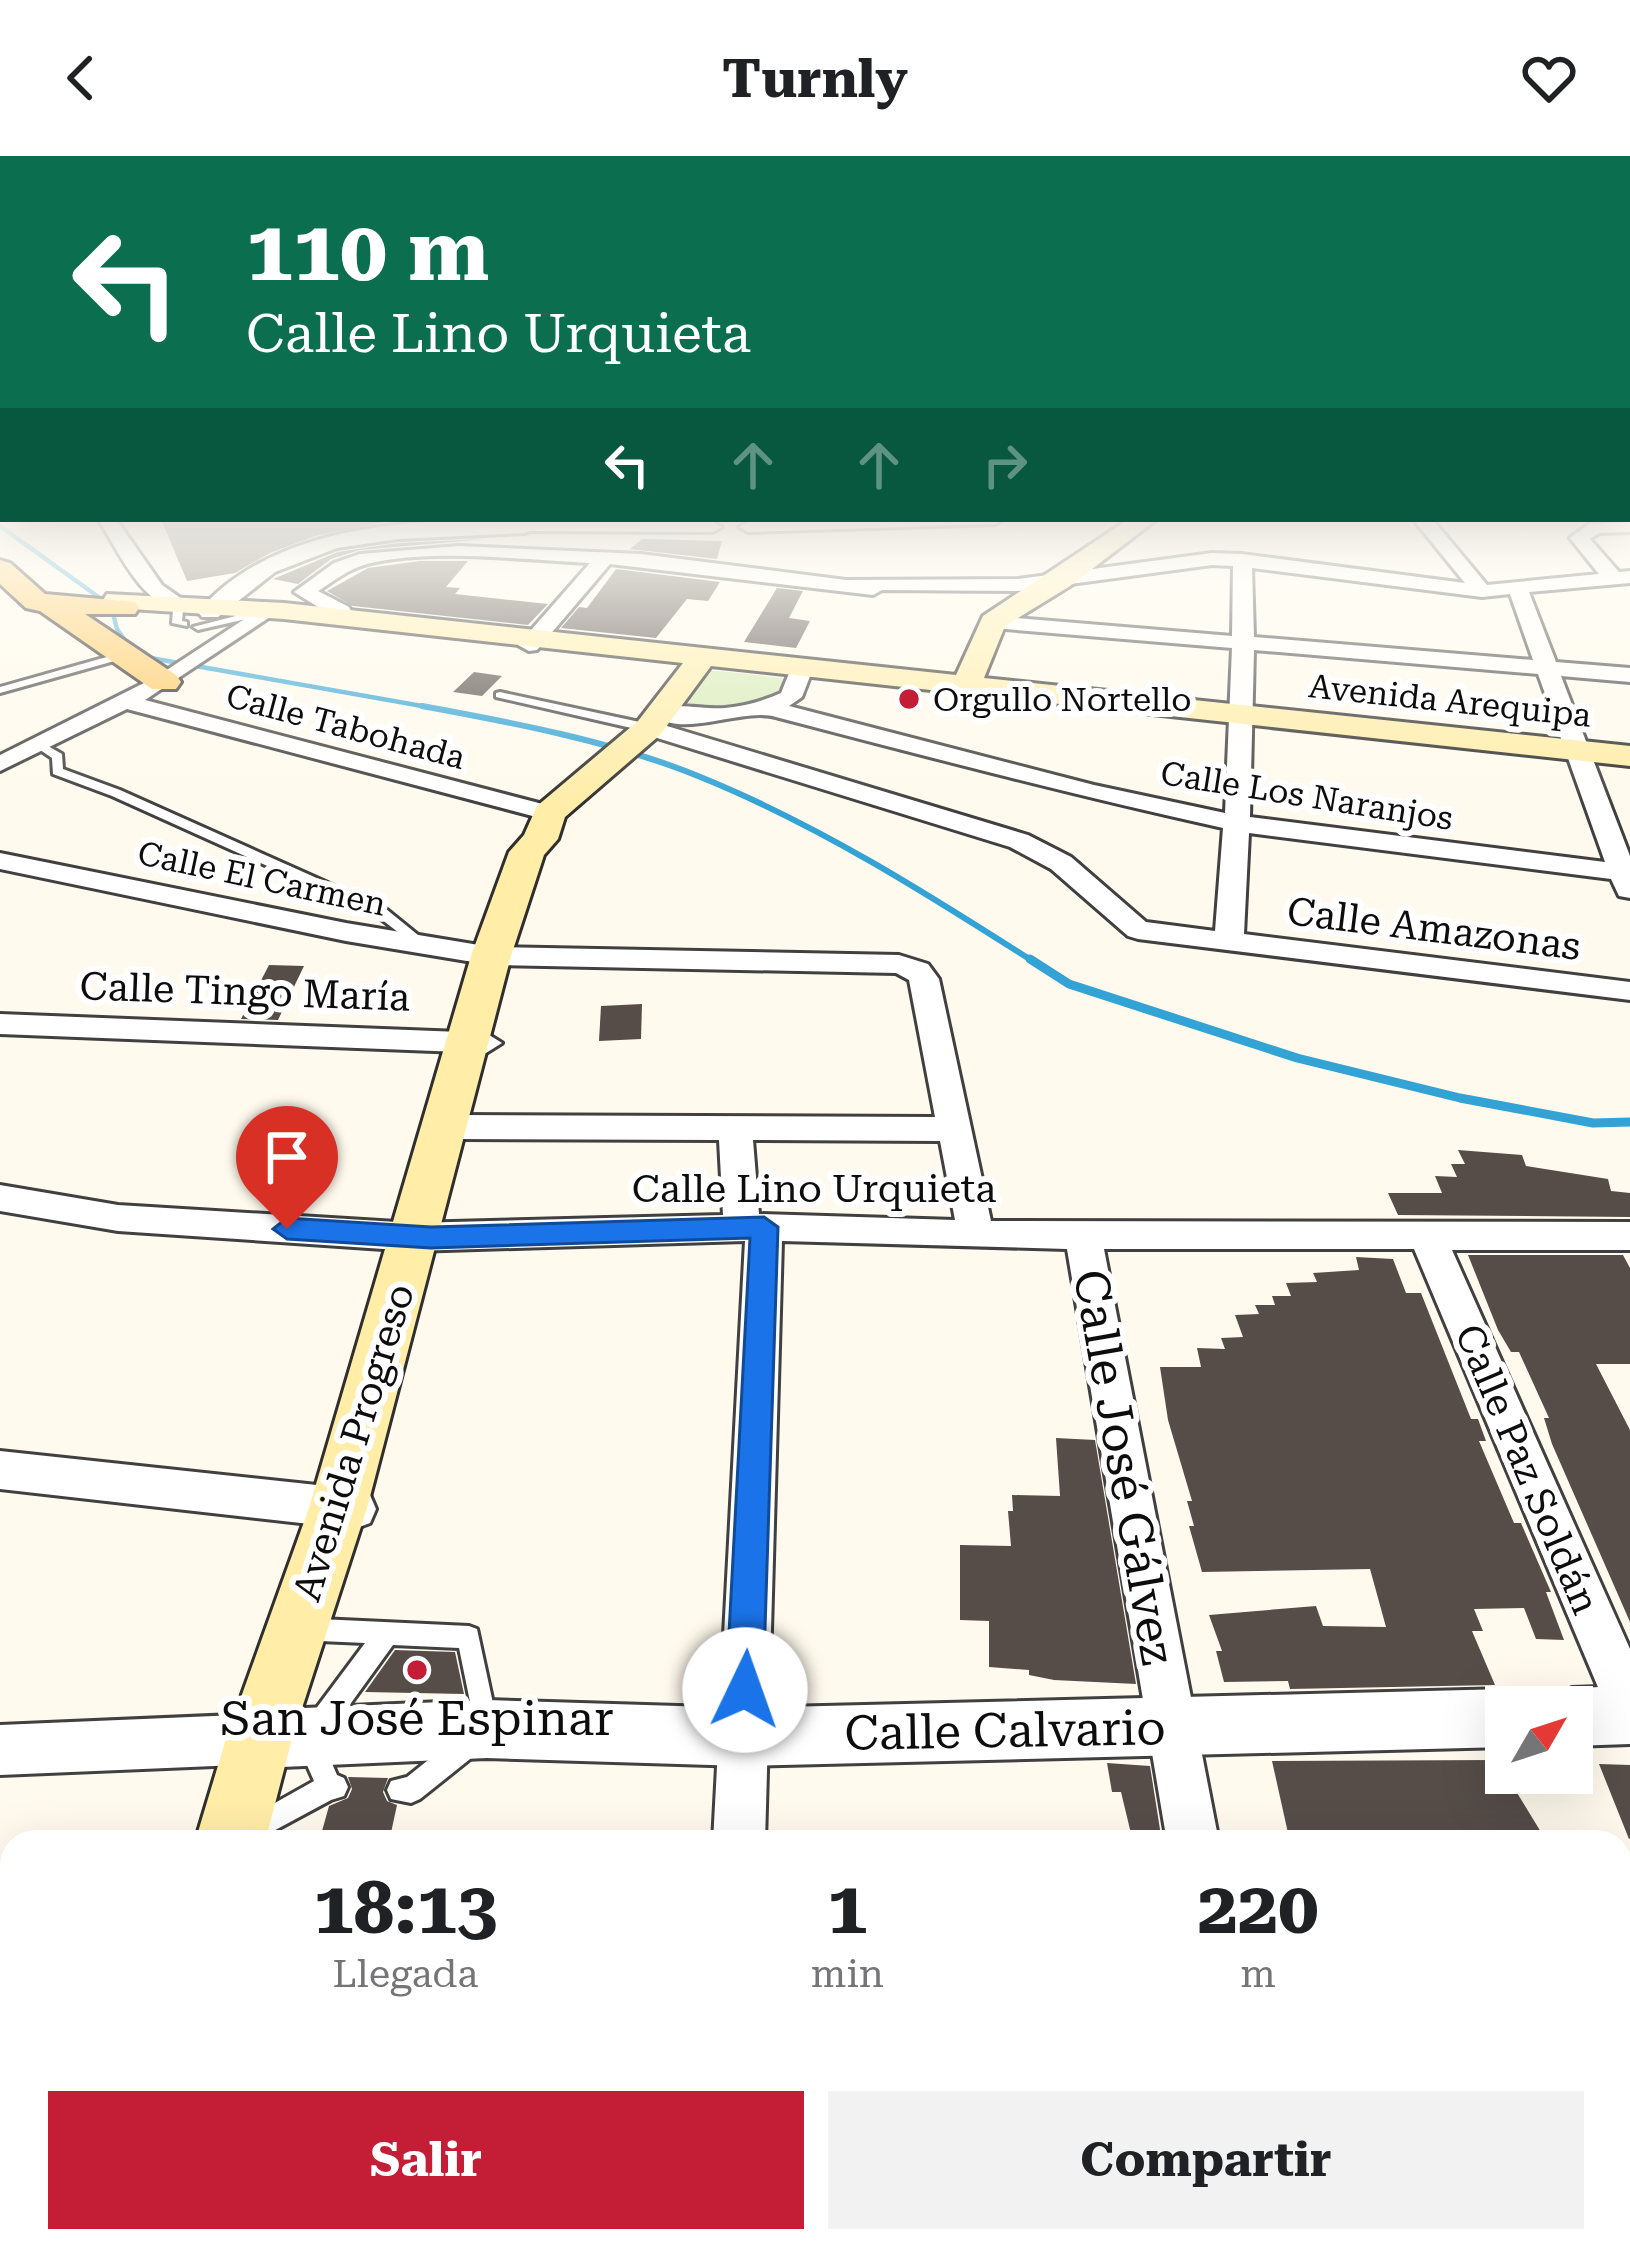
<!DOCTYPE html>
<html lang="es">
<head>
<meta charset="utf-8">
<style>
	body { margin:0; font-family:"Roboto Serif",serif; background:#f2f2f2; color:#202124; height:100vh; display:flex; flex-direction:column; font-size:45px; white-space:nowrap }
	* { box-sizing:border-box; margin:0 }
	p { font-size:39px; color:#757577 }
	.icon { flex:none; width:66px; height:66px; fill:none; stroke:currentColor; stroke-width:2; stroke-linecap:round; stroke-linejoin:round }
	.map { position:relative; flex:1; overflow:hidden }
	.drawer { position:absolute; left:0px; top:1674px; width:1632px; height:423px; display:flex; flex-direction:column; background:#fff; border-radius:36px 36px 0 0; box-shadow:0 12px 48px #0002 }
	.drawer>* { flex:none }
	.top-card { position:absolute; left:0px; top:0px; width:1632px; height:366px; box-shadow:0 12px 48px #0002; background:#0b6e4f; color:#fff; overflow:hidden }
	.needle { width:78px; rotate:51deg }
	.tools { position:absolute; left:1485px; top:1530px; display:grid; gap:24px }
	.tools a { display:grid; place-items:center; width:108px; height:108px; border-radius:0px; background:#fff; box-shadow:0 12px 48px #0002; font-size:60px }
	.pin { position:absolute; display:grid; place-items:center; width:102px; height:102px; color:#fff; margin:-123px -51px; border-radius:50% 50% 50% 0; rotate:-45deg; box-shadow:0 0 12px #0007 }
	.pin .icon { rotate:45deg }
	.me { position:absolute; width:132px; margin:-66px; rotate:3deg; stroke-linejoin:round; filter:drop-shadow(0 0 9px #0008) }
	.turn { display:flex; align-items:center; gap:42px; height:252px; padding:0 48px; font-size:54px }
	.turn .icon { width:156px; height:156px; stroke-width:2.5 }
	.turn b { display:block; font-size:84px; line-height:102px }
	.lanes { display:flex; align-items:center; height:114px; padding:0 48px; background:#0003; justify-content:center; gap:60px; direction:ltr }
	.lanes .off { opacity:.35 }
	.eta { display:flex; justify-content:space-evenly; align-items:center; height:204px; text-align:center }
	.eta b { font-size:72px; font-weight:700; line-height:84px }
	.button { display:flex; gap:24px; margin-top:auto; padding:24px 48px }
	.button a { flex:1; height:138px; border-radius:0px; background:#c41e36; color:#fff; font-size:48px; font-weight:700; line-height:138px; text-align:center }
	.button a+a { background:#f2f2f2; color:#202124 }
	header { display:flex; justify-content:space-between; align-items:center; height:156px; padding:0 48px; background:#fff; font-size:54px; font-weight:700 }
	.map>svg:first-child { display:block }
</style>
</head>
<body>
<header><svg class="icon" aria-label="back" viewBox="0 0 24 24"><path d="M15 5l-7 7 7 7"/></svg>Turnly<svg class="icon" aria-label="heart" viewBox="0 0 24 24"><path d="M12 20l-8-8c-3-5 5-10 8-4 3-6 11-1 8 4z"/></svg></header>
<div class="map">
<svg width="1630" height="2096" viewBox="0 0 1630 2096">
	<rect width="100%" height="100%" fill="#fffaed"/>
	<path fill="#d6ebb5" d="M701,513L793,523C764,563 721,554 678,551Z"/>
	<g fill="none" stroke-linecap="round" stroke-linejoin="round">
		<g stroke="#32a3d4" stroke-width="4.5">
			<path d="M0,370L111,450L117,473L131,493"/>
			<path d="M145,501L439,553"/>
		</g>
		<path stroke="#32a3d4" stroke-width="6" d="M422,550C510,566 615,586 698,620C817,668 926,737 1034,806"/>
		<path stroke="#32a3d4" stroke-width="9" d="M1030,803L1069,828L1297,902L1460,942L1593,967L1630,966"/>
	</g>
	<g fill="#564d49">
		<path d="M161,363H369L384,366L315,380L270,397L235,417L187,425Z"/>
		<path d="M486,383L360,394L331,403L298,428L273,423L338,396L398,387Z"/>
		<path d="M642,383L722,385L717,403L630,393Z"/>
		<path d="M420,405H468L446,431L460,432L455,438L548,448L528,469L353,450L327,435L368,412Z"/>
		<path d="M616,413L720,426L708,445L687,443L656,482L561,472L579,451L587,452Z"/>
		<path d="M777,432L803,435L789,462L810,465L796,492L744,486Z"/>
		<path d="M474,516L502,520L482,540L453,536Z"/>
		<path d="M269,809L304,810L278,864L241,863Z"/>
		<path d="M642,848L641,883L599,885L601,850Z"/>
		<path d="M1458,994L1522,999L1526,1010L1608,1023L1611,1035L1630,1037V1061L1398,1059L1388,1037H1442L1435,1020L1457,1021L1451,1008H1465Z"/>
		<path d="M1468,1099H1623L1630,1112V1208H1596L1630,1274V1466L1552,1288L1544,1262H1549L1519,1196H1511L1498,1174Z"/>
		<path d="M1356,1101L1393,1103L1406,1137H1421L1471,1263H1478L1486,1285H1479L1514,1367H1521L1551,1436H1546L1564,1484L1536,1483L1524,1452L1474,1453L1483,1475H1472L1495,1529L1290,1533L1288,1525L1224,1526L1216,1495H1222L1209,1459L1316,1450L1323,1470L1386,1471L1370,1413L1202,1416L1189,1370H1194L1187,1345H1192L1168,1264L1160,1211H1201L1197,1192L1225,1193L1221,1182L1243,1181L1235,1159L1259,1158L1255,1149H1275L1272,1140H1291L1286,1127L1317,1126L1313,1117L1359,1114Z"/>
		<path d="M1056,1282L1095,1284L1136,1528L1054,1524L1029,1519V1514L989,1511V1465L960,1464V1389L1011,1390L1008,1355H1013L1012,1339L1060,1340Z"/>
		<path d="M395,1494L455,1496L464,1538L365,1536Z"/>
		<path d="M1497,1604L1547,1686H1290L1272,1605Z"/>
		<path d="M1107,1607L1150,1610L1162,1686H1133L1121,1636H1112Z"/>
		<path d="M1599,1608L1630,1609V1682L1629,1683Z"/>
		<path d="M348,1621L388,1622L383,1636L387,1645L397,1649L389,1686H319L329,1650L348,1642L352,1633Z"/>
	</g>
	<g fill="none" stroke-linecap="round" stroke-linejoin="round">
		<defs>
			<g id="service">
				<path d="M178,451L183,454L182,465L187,466V470L172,467L173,454Z"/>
				<path d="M251,456L255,457V461L198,474L193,471Z"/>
				<path d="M121,497L126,500L125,502L0,537V531Z"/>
				<path d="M500,536L649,568L655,572L649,576L496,541V537Z"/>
				<path d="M39,585L62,598L63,613L120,634L386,753L434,792L432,795H422L376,759L112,640L53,618L52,602L33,589Z"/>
				<path d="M320,1463L469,1470L477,1473L497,1566L494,1575L485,1578L476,1575L459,1492L393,1489L330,1576L321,1579L312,1576L309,1567L312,1558L365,1487L320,1485L312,1482L308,1474L312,1466Z"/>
				<path d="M466,1577L475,1581L479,1590L475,1599L420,1643L411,1647L391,1643L387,1634L391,1625L407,1621L457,1581Z"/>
				<path d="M312,1578L321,1582L337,1619L344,1622L348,1631L344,1640L331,1644L266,1679L257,1675L253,1666L257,1657L314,1625L299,1591L303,1582Z"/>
				<rect x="1620" y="1758" width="10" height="28"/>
			</g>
			<g id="minor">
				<path d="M98,363H116L162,429L182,443V451C144,456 116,390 98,363Z"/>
				<path d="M828,363H1004L995,368L748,376L739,371L748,366Z"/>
				<path d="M1413,363H1432L1487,429L1599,418L1570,382L1589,368L1630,366V376L1599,377L1590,383L1619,416L1630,415V427L1529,436L1556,506L1630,512V526L1561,520L1630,700V742L1619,740L1611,723L1249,677L1244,778L1630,826V844L1138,783L1128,780L1051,713L1010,691L641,577L637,572L641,567H657L1028,679L1071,701L1146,766L1215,775L1223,672C1073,639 925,600 776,561C739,551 683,585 650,557C667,544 703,554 725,552C745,550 763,545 781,537L792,510L803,503L814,510L802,541L789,550L1094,629L1225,657L1232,492L993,472L983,466L993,460L1232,480L1233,410L1212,409L1018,435L882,434L873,439L610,408L537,494L529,495L518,489L590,407C521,404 433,392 367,408C348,413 334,425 318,435L349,451L354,461L344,467L294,436L334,407L360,398L459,390L641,398L846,424L1018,423L1212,397L1242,398L1465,427ZM1252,412L1482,441L1510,438L1533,504L1254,481ZM1254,494L1538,518L1605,706L1250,661Z"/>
				<path d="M525,366H713L722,371L713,376L519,375V367Z"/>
				<path d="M269,447L279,453L276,457L145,544L558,652L562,657L558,662H540L127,553L0,615V599L156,521Z"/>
				<path d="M0,697L346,767L491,791L899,799L928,808L939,823L991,1065L1630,1066V1094H1452L1630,1493V1575L1613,1567L1414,1093H1104L1219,1686H1167L1067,1093L782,1085L765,1686H713L745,1085L413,1095L118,1075L0,1055V1029L118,1049L413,1067L723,1059L719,984L458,983L446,979L441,971L446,963L458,959L935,961L909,824L896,817L491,809L346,785L0,713ZM753,984L940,985L955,1064L759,1058Z"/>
				<path d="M0,858L486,877L502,887L486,897L0,878Z"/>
				<path d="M0,1295L354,1333L370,1339L376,1353L370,1367L354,1373L0,1333Z"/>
				<path d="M259,1558L277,1565L284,1583L277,1601L259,1608L0,1619V1569Z"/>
				<rect x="694" y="2085" width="64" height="11"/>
				<path d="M1235,2085H1299L1301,2096H1237Z"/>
			</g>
			<g id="tertiary">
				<path d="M554,363L525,377L398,383L337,392L275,416L218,461H202L198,456C279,360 440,363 554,363Z"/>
				<path d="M1630,1530V1588L1572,1590V1551H1547L1552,1541L1572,1532Z"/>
				<path d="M1506,1533L1526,1542L1530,1551H1506V1591L743,1610L487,1602L259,1612L238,1604L230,1583L238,1562L259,1554L487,1544L743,1552Z"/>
			</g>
			<g id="secondary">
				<path d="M1129,363H1157L1070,430L1005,470L984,522L1630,590V610L977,539L964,544L949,536L711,510L660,579L565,661L558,683L544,699L511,800L367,1352L292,1583L265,1686H195L226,1583L309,1352L471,800L509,696L524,679L537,650L638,565L683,507L284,463L116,452L103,444L107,438L284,447L956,519L983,460Z"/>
				<path d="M75,2085H203L200,2096H72Z"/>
			</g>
			<path id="primary" d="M0,404L10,407L45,438L135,446L139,452L135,458H85L176,519L181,526L176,533H152L40,455L26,452L0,428Z"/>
		</defs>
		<use href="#service" stroke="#404040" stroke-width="6"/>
		<use href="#minor" stroke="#404040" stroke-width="6"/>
		<use href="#tertiary" stroke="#404040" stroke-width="6"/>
		<use href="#secondary" stroke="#2f2f2f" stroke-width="6"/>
		<use href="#primary" stroke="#1e1e1e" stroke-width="6"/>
		<use href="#service" fill="#fff" fill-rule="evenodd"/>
		<use href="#minor" fill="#fff" fill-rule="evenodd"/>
		<use href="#tertiary" fill="#fff" fill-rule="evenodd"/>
		<use href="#secondary" fill="#ffeda8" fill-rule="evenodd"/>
		<use href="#primary" fill="#ffc85d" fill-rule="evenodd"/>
	</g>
	<linearGradient id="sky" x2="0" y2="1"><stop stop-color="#91c7ef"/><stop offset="0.55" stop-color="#fffdf7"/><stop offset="1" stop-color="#fffdf7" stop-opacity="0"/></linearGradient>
	<rect width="1630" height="650" fill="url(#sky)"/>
	<path fill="#1a73e8" stroke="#114b97" stroke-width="3" d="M764,1061L778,1071L763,1534L758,1548L745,1553L732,1548L726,1534L750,1082L431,1092L287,1083L273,1073L287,1062L431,1071Z"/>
	<g fill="#c41e36" stroke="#fff" stroke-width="4.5">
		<circle cx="909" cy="543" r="12"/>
		<circle cx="417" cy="1514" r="12"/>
	</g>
	<g text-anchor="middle" stroke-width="12" stroke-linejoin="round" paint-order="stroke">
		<g font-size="33" fill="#0d0d0d" stroke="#fff" text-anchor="start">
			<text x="933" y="555">Orgullo Nortello</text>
		</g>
		<g font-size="33" fill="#0d0d0d" stroke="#fff">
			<text transform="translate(1450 544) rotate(6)" y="12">Avenida Arequipa</text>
			<text transform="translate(346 570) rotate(15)" y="12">Calle Tabohada</text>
			<text transform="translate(1307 639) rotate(9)" y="12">Calle Los Naranjos</text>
			<text transform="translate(262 722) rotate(12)" y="12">Calle El Carmen</text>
		</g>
		<g font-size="39" fill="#0d0d0d" stroke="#fff">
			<text transform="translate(1434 772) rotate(7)" y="14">Calle Amazonas</text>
			<text transform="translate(245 835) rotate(2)" y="14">Calle Tingo María</text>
			<text x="814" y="1046">Calle Lino Urquieta</text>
			<text transform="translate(353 1286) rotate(-73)" y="14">Avenida Progreso</text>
			<text transform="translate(1528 1313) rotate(67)" y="14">Calle Paz Soldán</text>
		</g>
		<g font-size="48" fill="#0d0d0d" stroke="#fff">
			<text transform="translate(1125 1311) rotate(80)" y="17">Calle José Gálvez</text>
			<text transform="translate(1005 1574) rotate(-1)" y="17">Calle Calvario</text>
		</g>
		<g font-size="48" fill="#0d0d0d" stroke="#fff">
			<text x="417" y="1579">San José Espinar</text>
		</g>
	</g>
</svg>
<div class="tools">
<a><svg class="needle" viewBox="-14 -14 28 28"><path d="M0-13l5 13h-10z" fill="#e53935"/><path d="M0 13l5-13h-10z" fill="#757577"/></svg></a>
</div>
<div class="pin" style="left:287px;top:1073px;background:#d93025"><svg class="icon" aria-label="arrive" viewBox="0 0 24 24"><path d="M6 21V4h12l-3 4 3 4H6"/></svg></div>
<svg class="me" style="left:745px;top:1534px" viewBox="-20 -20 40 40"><circle r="19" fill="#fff"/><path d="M0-13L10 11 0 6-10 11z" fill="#1a73e8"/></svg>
<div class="top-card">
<div class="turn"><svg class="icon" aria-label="left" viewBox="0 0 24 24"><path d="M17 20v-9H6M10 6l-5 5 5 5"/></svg><div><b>110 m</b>Calle Lino Urquieta</div></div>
<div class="lanes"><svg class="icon" aria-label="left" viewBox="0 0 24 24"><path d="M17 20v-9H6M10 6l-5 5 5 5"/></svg><svg class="icon off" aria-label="ahead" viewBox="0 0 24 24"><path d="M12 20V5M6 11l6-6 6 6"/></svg><svg class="icon off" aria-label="ahead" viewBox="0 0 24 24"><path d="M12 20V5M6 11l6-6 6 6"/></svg><svg class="icon off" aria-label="right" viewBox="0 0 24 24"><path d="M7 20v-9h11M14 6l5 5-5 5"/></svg></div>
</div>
<section class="drawer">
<div class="eta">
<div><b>18:13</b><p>Llegada</p></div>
<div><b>1</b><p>min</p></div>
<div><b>220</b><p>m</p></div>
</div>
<div class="button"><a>Salir</a><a>Compartir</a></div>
</section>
</div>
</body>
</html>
